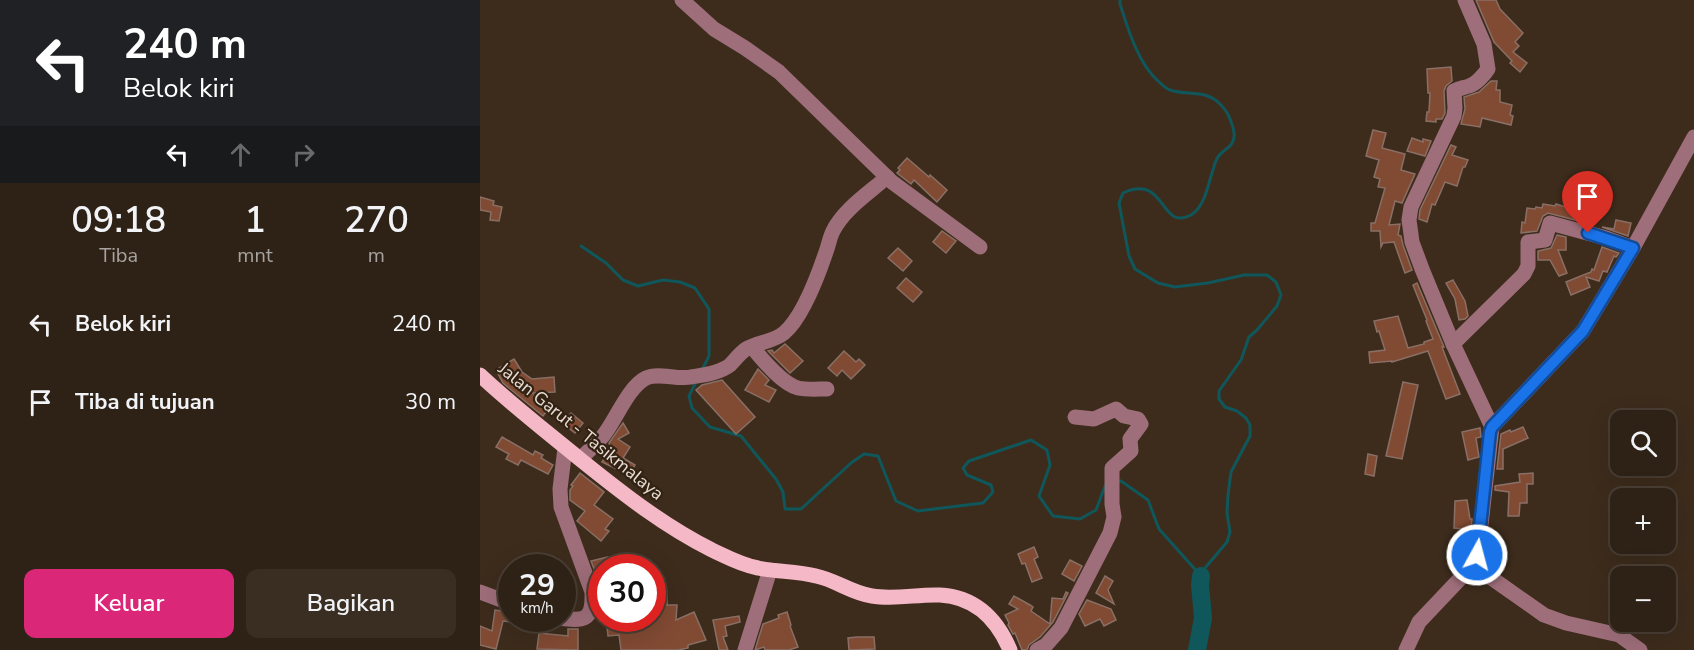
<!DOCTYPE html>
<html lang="id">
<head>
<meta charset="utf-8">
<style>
	body { margin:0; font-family:"Nunito Sans",sans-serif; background:#3a2e22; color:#f1f3f6; height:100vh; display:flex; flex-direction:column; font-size:22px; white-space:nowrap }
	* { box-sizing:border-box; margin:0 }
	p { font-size:20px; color:#a7a3a0 }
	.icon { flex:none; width:33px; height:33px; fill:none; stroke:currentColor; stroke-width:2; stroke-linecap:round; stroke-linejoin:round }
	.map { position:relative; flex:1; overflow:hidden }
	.details { display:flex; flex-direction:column; background:#2e2115; width:480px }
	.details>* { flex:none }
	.banner { background:#202124; color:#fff; overflow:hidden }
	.controls { position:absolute; left:1130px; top:410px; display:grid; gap:12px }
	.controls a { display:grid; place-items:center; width:66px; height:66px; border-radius:12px; background:#2e2115; box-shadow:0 6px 24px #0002,0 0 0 2px #493e34; font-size:30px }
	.speed { position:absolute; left:18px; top:554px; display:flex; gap:12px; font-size:30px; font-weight:700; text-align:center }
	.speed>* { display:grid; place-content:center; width:78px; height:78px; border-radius:50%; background:#2e2115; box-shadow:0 6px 24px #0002,0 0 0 2px #493e34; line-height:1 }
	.speed small { font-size:15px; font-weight:400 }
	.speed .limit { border:9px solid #d22; background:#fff; color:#111 }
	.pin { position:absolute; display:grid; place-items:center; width:51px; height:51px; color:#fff; margin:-62px -26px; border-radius:50% 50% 50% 0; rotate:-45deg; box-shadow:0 0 6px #0007 }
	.pin .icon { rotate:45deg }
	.me { position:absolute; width:66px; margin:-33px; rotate:7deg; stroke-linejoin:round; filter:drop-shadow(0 0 4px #0008) }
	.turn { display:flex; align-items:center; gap:21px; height:126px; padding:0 24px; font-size:27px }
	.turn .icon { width:78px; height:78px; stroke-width:2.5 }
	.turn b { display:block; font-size:42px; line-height:51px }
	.lanes { display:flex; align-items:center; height:57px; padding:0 24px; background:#0003; justify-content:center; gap:30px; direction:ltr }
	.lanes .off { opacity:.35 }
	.eta { display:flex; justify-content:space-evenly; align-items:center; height:102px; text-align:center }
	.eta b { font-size:36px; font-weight:600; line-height:42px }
	.cta { display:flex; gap:12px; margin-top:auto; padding:12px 24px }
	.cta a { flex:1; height:69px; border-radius:12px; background:#db2777; color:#fff; font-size:24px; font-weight:600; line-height:69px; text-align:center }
	.cta a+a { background:#3a2e22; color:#f1f3f6 }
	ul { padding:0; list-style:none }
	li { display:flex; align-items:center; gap:18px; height:78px; padding:0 24px }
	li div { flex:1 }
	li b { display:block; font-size:22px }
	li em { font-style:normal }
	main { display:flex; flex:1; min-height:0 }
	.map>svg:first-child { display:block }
</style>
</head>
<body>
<main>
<section class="details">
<div class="banner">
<div class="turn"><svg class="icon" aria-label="left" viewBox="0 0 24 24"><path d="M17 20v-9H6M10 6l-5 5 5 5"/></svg><div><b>240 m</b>Belok kiri</div></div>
<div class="lanes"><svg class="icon" aria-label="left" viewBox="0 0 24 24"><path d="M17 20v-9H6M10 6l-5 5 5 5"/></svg><svg class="icon off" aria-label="ahead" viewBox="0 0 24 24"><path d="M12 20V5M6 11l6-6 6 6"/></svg><svg class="icon off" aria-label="right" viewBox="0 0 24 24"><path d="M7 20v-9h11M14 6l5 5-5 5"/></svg></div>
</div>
<div class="eta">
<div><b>09:18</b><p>Tiba</p></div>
<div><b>1</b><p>mnt</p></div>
<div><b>270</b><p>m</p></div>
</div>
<ul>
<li><svg class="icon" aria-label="left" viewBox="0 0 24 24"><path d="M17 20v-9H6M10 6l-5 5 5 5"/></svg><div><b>Belok kiri</b></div><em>240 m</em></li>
<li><svg class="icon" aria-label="arrive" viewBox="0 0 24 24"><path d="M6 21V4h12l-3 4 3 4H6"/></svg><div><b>Tiba di tujuan</b></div><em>30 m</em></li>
</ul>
<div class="cta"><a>Keluar</a><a>Bagikan</a></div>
</section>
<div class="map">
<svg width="1214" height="650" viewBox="0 0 1214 650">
	<rect width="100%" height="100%" fill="#3d2c1c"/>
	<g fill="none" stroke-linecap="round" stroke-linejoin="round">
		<g stroke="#0f575b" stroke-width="3">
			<path d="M101,246L126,263L143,280L158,286L183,280L200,282L215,288L229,309V356L222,370"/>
			<path d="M216,382L209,396L212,408L230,427L261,436L296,479L303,492L305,509H321L371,463L384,454L398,456L416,501L438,511L503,503L513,492L511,485L487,475L483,468L489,461L551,440L567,450L570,465L559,496L573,516L600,519L616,510L625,486"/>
			<path d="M638,481H641L668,500L679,529L721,576L725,568L747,542L750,532L747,513L748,495L751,472L770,436V425L766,418L757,411L745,407L739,399V391L761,360L769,337L777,330L797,306L801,295L796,282L787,275H764L728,283L695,287L678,283L655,269L649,256L639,203L643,193C687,173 679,232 711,215C725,207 728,184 733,170C734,166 735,161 738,157C743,149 753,148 754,137C755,131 752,125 750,119C748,113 745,109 740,104C727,90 710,95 693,91C688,90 682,85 678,81C658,63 648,29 640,4V0"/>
		</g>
		<path stroke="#0f575b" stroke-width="18" d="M717,650L723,618L720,585L721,576"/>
	</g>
	<g fill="#814a33" stroke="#896f65" stroke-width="1.5">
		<path d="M996,0H1016L1020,9L1043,33L1035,42L1039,46L1033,52L1047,63L1040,72L1030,63L1032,61L1014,42Z"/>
		<path d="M971,67L972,81L966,86L964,91L965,113L962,119H956V122L946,121L947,112H949L950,93H948L947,69Z"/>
		<path d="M1011,81H1017L1016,90H1020V102L1032,105L1030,115L1033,116L1031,125L1002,118L1000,127L981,124L985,109L984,97L999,92Z"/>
		<path d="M893,130L906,133L902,148L925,154L921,170L935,174L922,203L915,201L909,225L920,224L918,235L921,236L923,245L932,270L925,273L914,242L903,243L901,247L900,231H891V223H895L905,188L898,187L900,179L894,177L899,160L886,156Z"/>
		<path d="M932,138L943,142V139L951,141L945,156L927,151Z"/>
		<path d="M971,145L976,147L972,155L988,160L985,167H983L977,186L965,182L955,205L952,204L947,222L939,219L940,210Z"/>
		<path d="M427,158L449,177L450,175L467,190L457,202L434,180L431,184L417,173L420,170L418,168Z"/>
		<path d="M0,197L14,201L13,205L22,207L19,221L10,220L11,212L0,210Z"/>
		<path d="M1063,204L1075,206L1076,204L1101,212L1099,221L1068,213L1063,216L1057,231L1041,233L1042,222L1045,223L1047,208L1055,209L1056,207L1062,208Z"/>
		<path d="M1136,220L1151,223L1148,236L1122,227L1134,229Z"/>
		<path d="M462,231L476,241L466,253L453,242Z"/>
		<path d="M1077,235L1086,237V250H1078L1087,273L1079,276L1070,260H1058V251L1071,248Z"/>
		<path d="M1122,247L1139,253L1136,257L1134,256L1127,272L1123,271L1119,281L1106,277L1110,287L1091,295L1086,282L1111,272L1112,269L1114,270Z"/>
		<path d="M418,248L432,261L423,271L408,258Z"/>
		<path d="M426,278L442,292L433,302L417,288Z"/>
		<path d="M973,280L985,301L988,316L985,319L979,320L975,299L966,283Z"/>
		<path d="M937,283L964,347H962L980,394L966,399L948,351L912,362V361L890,363L889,352L905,350L899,331L897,332L894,321L918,316L928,348L944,344V342L953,339L946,321L947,320L933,285Z"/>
		<path d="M305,344L323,361L310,373L288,351L292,350L294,353Z"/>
		<path d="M364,351L376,362L379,359L385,365L371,379L362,370L357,376L348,368Z"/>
		<path d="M34,359L42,372L52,379L74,377L75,392L52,393L71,406L63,416L23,383L16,370Z"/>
		<path d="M278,369L289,380L285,385L296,390L289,402L265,390Z"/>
		<path d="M242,380L275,417L256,434L216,390L222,385Z"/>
		<path d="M923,382L938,385L922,459L906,456Z"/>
		<path d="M91,413L103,423L95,433L82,423Z"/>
		<path d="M143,423L149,433L138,439L150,447L143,458L155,465L149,475L122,462L131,447L129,443Z"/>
		<path d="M1043,427L1048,438L1023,449V469H1017L1021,434L1030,430L1031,432Z"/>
		<path d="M1000,428L1001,437L996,438L999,457L988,460L982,432Z"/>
		<path d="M22,437L53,455L55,451L63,455L61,458L73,465L68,474L41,460L38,465L26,459L29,454L16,447Z"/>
		<path d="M888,454L897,456L894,476L885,474Z"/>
		<path d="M100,473L124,492L114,505L133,519L125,529L129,531L121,541L97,521L105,511L90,500V490L93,486L91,485Z"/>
		<path d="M1053,473V484H1047V503H1040L1039,516H1028L1029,492L1015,490V486L1040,482L1039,474Z"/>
		<path d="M987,500L990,519H992L991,530L974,528L975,501Z"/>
		<path d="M554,547L558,557L554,559L562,578L552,582L545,563L542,564L538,554Z"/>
		<path d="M128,557L130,567H122V573L116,574L111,561Z"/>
		<path d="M590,560L602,566L594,581L582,574Z"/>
		<path d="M625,576L633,581L628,590L634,604L616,593Z"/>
		<path d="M172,591H187V605H197L196,620L214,612L226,640L208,645V648L198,650H141L139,635L128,636L126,618H172Z"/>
		<path d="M586,592L588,593L573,622L560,637L549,645L547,650H542L535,633L533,634L528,625L529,623L525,615L538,609L529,604L534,596L550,605L553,607L551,611L570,624L572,598L583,599Z"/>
		<path d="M607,600L631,609L636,620L624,626L620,619L605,626L599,614Z"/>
		<path d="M15,610L32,613V622L23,621L16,649L0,645V626L12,631Z"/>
		<path d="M307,612L311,625L310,626L318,647L309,650H285L284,647L275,650L283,624L299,618L298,615Z"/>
		<path d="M259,616L260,622L245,626L247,636L243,637L248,650H239L233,620Z"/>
		<path d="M88,629H98V650L57,649L59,633L88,636Z"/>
		<path d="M377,637H394L395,649L369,650L368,638Z"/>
	</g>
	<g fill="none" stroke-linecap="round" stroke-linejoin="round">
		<g stroke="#9e6e7a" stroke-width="15">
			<path d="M202,0L234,29L265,48L299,72L412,182L500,247"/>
			<path d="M985,0L1004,44L1008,69C1004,75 996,84 989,86C983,88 979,88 974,91L975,108L974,116L931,207L929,220L930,227L932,242L942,269L973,344L1012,427"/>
			<path d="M973,344L1044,274L1048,266V242L1065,240L1070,223L1126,238L1153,248"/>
			<path d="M272,347C282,359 302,384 318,388C327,390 338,389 347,389"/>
			<path d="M100,459C108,452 116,444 123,436C136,420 148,387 166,378C179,372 197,380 211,377C223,375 240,373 250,365C255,360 260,353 266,349C278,342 293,342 304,333C323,317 339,273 347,249C349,243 350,237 353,231C364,209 389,193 407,177"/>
			<path d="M993,565L1064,615L1086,623L1139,635L1160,650"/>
			<path d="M0,592L32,604"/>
			<path d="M77,618C104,621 113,622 112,592L81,507L80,489L85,448"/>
			<path d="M265,650L290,570"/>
			<path d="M557,650L566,645L581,628L630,533L634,517L632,504V468L651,451L650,439L661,424L658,419L644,416L636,409L614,419L595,417"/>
			<path d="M926,650L939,622L993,565L998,551L1012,427L1103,331L1153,248L1214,137"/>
		</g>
		<path stroke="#f5b8c7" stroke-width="15" d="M0,375C32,405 67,432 101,460C142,493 184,526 232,550C247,557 261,565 278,568C297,572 317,571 336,576C356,580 371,593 392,596C415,600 437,594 460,595C495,597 517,619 530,650"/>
	</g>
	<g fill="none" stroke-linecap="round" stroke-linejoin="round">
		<defs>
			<path id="route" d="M997,555L1010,432L1012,427L1103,331L1153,248L1108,233"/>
		</defs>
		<use href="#route" stroke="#114b97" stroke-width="15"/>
		<use href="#route" stroke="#1a73e8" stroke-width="10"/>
	</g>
	<g text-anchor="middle" stroke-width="4.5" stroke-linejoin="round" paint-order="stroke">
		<g font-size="18" fill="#e7dcd2" stroke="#322213">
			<text transform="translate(101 431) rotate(39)" y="6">Jalan Garut - Tasikmalaya</text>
		</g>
	</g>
</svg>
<div class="controls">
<a><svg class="icon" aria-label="search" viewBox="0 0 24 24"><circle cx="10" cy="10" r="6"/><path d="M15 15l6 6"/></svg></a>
<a>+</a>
<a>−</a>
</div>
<div class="speed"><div>29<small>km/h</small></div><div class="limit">30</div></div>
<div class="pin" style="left:1108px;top:233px;background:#d93025"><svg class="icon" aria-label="arrive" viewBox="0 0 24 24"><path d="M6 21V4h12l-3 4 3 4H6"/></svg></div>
<svg class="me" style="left:997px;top:555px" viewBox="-20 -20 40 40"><circle r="17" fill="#1a73e8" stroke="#fff" stroke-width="3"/><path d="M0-11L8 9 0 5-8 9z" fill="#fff"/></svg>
</div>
</main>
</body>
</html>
